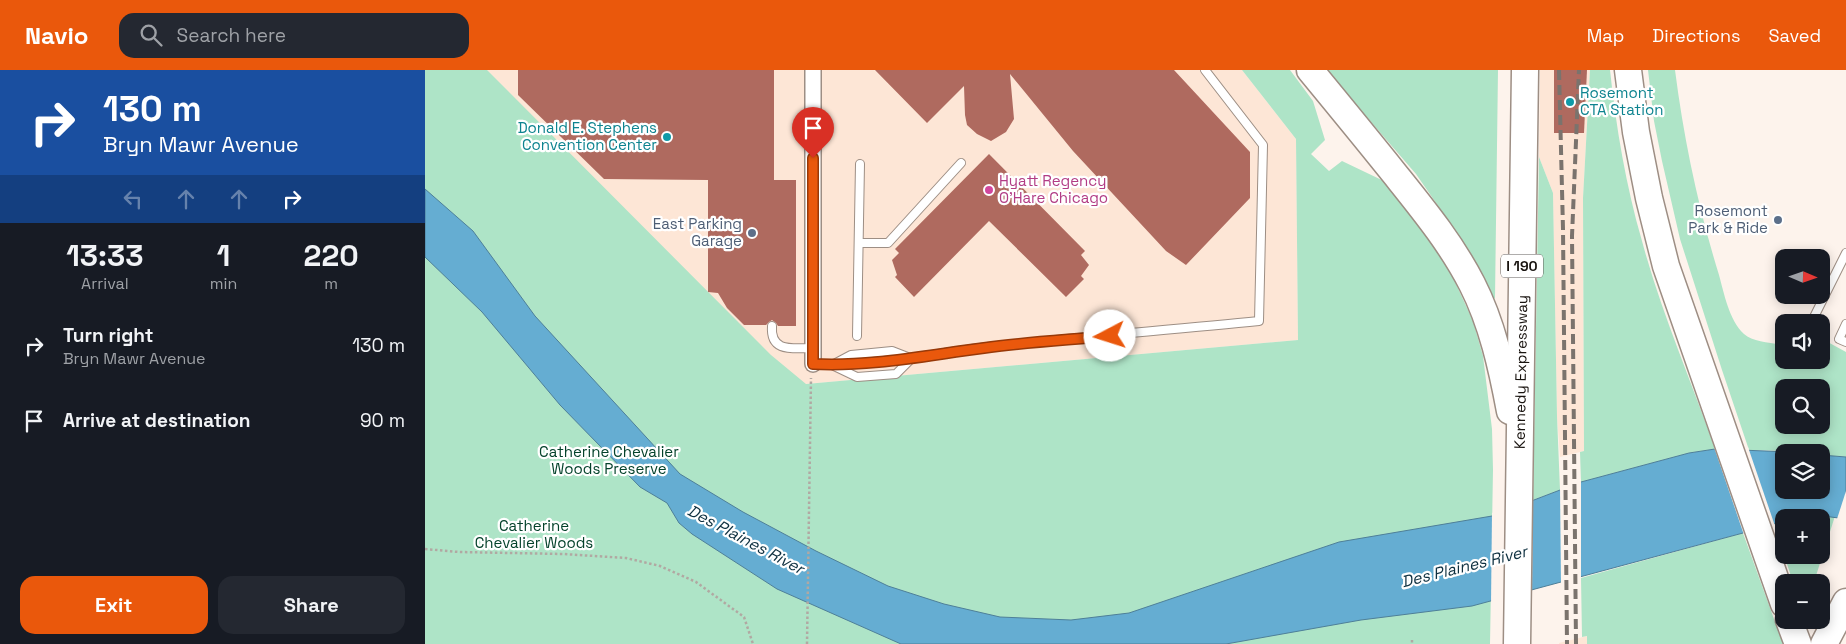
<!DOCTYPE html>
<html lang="en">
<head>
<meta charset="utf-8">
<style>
	body { margin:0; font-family:"Space Grotesk",sans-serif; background:#242831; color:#f1f3f6; height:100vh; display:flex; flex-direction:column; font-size:19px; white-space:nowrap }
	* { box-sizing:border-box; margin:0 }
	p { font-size:16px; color:#9ea1a6 }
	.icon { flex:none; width:28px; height:28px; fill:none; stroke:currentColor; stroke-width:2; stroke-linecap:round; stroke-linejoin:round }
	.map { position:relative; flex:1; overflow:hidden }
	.panel { display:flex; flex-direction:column; background:#171b24; width:425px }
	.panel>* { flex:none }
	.guide { background:#1a4fa0; color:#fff; overflow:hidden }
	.needle { width:32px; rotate:92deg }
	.tools { position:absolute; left:1350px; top:179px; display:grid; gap:10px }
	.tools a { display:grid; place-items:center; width:55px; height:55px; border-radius:10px; background:#171b24; box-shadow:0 2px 12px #0003; font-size:25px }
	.pin { position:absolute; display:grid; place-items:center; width:42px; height:42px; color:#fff; margin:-51px -21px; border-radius:50% 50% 50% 0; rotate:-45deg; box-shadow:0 0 5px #0007 }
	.pin .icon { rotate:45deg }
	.me { position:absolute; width:55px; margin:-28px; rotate:265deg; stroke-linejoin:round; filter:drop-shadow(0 0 4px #0008) }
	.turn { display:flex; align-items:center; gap:18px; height:105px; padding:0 20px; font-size:22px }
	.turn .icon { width:65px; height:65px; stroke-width:2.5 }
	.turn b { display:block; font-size:35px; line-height:42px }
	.lanes { display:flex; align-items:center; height:48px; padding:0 20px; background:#0003; justify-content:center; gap:25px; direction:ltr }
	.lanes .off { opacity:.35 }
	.eta { display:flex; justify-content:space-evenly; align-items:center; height:85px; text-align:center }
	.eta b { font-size:30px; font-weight:700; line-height:35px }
	.action { display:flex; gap:10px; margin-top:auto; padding:10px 20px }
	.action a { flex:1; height:58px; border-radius:15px; background:#ea580c; color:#fff; font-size:20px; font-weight:700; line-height:58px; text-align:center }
	.action a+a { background:#242831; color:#f1f3f6 }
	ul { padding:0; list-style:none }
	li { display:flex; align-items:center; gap:15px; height:75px; padding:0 20px }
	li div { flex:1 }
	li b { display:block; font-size:19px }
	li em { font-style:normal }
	header { display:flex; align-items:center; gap:30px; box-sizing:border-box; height:70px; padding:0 25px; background:#ea580c; color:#fff }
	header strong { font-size:24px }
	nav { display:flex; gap:28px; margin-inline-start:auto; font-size:18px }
	.search { width:350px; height:45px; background:#242831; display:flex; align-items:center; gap:12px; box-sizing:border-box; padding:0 18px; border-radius:15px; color:#9ea1a6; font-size:19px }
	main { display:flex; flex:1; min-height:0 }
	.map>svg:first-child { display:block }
</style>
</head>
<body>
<header>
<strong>Navio</strong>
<div class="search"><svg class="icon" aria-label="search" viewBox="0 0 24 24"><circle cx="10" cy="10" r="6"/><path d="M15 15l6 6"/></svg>Search here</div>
<nav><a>Map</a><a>Directions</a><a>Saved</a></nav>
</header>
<main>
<section class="panel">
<div class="guide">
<div class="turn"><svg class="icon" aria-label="right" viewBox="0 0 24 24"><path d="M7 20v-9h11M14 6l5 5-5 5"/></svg><div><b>130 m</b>Bryn Mawr Avenue</div></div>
<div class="lanes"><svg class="icon off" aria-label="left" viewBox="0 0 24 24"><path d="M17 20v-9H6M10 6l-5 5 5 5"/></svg><svg class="icon off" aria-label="ahead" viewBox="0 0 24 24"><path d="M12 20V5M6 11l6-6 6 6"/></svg><svg class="icon off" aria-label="ahead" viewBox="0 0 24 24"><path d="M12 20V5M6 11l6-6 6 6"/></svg><svg class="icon" aria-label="right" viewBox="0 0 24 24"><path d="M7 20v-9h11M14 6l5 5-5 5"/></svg></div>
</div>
<div class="eta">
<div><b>13:33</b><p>Arrival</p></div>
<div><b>1</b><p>min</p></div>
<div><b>220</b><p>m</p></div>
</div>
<ul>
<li><svg class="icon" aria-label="right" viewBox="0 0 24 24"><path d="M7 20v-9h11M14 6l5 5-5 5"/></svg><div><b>Turn right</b><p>Bryn Mawr Avenue</p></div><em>130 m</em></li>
<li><svg class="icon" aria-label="arrive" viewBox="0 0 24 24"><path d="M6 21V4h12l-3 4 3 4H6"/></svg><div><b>Arrive at destination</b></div><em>90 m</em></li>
</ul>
<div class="action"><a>Exit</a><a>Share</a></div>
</section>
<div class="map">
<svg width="1421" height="574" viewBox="0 0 1421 574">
	<rect width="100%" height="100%" fill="#fdf3ec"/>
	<g fill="#fde6d6">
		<path d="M58,0H817L871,69L873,270L381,314L380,329Z"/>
		<path d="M1115,0H1165L1158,128L1159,381L1135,387L1132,346L1128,123L1114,87Z"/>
		<path d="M1162,566V574H1134V573Z"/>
	</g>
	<g fill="#aee4c7" fill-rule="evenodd">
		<path d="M0,0H62L346,285L381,314L873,270L871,69L817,0H865L888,31L900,70L886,84L904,101L917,91L963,113L1021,192L1048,251L1058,286L1067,359L1068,400L1065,574H0Z"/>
		<path d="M901,0H1073L1070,228L1067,230L1045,182L991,104Z"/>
		<path d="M1165,0H1185C1191,57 1201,116 1217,171C1236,242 1266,310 1290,379L1264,383L1156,412L1155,382L1159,381L1158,128Z"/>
		<path d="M1223,0H1250C1259,70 1273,137 1294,205C1299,223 1304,250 1319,264C1328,272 1347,273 1359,275V290H1396V276L1399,270L1421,282V387L1396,385V382L1324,380L1297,300L1255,169L1237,91L1229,51ZM1359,318H1396V355H1359Z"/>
		<path d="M1114,87L1128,123L1132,346L1135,420L1108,430Z"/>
		<path d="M1383,444L1410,446L1389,512H1368L1359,485H1396V448L1370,447Z"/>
		<path d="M1359,451V483L1350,454Z"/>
		<path d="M1318,463L1358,574H1162V566L1157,567L1156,508Z"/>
	</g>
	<path fill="#65add2" stroke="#4e7f98" d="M0,119L48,161L110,246L255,404L318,442L391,481L463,516L519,534L575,547L646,550L704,543L914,472L1067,446L1156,412L1264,383L1290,379L1365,382H1359V420H1396V385L1421,387V449L1383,444L1370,447L1359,448V451L1318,463L1047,536L936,550L801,574H476L352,519L267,464L254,453L242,433L215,417L135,335L57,242L0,187Z"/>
	<g fill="#fdf3ec">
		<path d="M1289,377H1323L1350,456L1319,465Z"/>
		<path d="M1156,409V511L1136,516L1135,417Z"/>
		<path d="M1421,421V452L1412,449Z"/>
		<path d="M1108,427L1107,523L1066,534L1067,443Z"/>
	</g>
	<g fill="#af6a5f">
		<path d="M93,0H349V110H371V256H353L351,253L347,250L344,252L341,255H319L302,238L293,223L283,222V110L179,109L93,25Z"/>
		<path d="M450,0H749L825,82V128L761,195L741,181L648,81L585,4L589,49L581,62L566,71L552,64L542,55L540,45L539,16L502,53Z"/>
		<path d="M1129,0H1162L1159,63H1129Z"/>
		<path d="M564,84L660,181L656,185L664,195L656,206L659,209L641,227L564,151L489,227L470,207L472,205L467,190L474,183L470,179Z"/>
	</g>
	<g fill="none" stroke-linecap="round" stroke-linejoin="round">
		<defs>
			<g id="lane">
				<path d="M434,173H463L536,93"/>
				<path d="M1384,252L1387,251L1421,183"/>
				<path d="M1421,254L1414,269L1421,272"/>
				<path d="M347,256C345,283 368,278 388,278"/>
				<path d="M432,266L435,94"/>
				<path d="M411,293L426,285L467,281L485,288"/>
				<path d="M388,294C447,297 504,284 562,277C653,267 744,260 834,251L838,75L780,0"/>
				<path d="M409,296L432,307L471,304L487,288"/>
			</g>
			<path id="street" d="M388,0V294"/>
			<g id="highway">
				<path d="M885,0C913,34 941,68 969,103C997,138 1026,173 1047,214C1067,253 1077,298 1085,341"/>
				<path d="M1203,0L1211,62L1224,128L1241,196L1359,534"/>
				<path d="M1364,550L1373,574"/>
				<path d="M1092,574L1100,0"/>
				<path d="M1399,574L1421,532"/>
			</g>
		</defs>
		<use href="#lane" stroke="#9d8e84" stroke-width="10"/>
		<use href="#street" stroke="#9d8e84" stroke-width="18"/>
		<use href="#highway" stroke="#9d8e84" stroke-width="29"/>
		<g stroke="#b1a8a2" stroke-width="2.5" stroke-dasharray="2.5 2.5" stroke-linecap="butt">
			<path d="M0,479L34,482L138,484L201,488L235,496L271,512L319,547L328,574"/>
			<path d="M987,570V574"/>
			<path d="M382,574L386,308"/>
		</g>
		<use href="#lane" stroke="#fff" stroke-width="8"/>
		<use href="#street" stroke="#fff" stroke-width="15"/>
		<use href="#highway" stroke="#fff" stroke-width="26"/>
		<g stroke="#7a736d" stroke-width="4" stroke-dasharray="10 5" stroke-linecap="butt">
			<path d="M1134,0L1138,159L1142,574"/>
			<path d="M1151,574L1147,166L1154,0"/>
		</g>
	</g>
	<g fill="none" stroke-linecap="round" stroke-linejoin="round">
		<defs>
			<path id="route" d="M388,88V294C446,297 503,285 559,278C601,272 643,270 685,266"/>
		</defs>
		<use href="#route" stroke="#983908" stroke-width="12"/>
		<use href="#route" stroke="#ea580c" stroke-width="9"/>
	</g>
	<g fill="#0f9aa8" stroke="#fff" stroke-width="2">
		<circle cx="1145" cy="32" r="5"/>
		<circle cx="242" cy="67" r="5"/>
	</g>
	<circle fill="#d1479c" stroke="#fff" stroke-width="2" cx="564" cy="120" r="5"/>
	<g fill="#5c6f8a" stroke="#fff" stroke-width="2">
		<circle cx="1353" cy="150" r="5"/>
		<circle cx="327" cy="163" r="5"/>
	</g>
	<g text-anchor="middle" stroke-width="4.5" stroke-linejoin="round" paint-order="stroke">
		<rect fill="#fff" stroke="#5e5a58" stroke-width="1" x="1076" y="184.5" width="42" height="23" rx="4"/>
		<g font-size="14" font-weight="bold" fill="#191410">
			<text x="1097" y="201">I 190</text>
		</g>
		<g font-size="15" fill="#0d838f" stroke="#fff" text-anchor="start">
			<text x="1155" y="28">Rosemont<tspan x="1155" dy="17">CTA Station</tspan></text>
			<text x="232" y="63" text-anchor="end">Donald E. Stephens<tspan x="232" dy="17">Convention Center</tspan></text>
		</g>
		<g font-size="15" fill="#b23c85" stroke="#fff" text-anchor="start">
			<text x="574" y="116">Hyatt Regency<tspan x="574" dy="17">O'Hare Chicago</tspan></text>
		</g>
		<g font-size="15" fill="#4e5e75" stroke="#fff" text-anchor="end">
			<text x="1343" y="146">Rosemont<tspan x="1343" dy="17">Park &amp; Ride</tspan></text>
			<text x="317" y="159">East Parking<tspan x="317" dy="17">Garage</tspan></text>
		</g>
		<g font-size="15" fill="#191410" stroke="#fff">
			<text transform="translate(1096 302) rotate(-89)" y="5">Kennedy Expressway</text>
		</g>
		<g font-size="15" fill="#04422b" stroke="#fff">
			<text x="184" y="387">Catherine Chevalier<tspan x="184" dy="17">Woods Preserve</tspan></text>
			<text x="109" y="461">Catherine<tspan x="109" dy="17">Chevalier Woods</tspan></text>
		</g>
		<g font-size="16" font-style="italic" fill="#0e3040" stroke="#fff">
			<text transform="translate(321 469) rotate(28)" y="6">Des Plaines River</text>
			<text transform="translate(1039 496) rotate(-14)" y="6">Des Plaines River</text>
		</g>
	</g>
</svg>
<div class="tools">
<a><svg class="needle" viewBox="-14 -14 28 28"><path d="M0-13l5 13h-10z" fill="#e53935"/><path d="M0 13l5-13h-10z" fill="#9ea1a6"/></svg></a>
<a><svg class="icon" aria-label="sound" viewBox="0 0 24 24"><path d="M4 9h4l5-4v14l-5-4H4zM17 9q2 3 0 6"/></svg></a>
<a><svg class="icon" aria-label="search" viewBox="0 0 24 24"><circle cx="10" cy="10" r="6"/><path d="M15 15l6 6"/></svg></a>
<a><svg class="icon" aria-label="layers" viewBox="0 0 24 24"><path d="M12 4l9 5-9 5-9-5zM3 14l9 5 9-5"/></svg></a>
<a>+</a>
<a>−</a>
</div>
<div class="pin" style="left:388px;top:88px;background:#d93025"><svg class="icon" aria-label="arrive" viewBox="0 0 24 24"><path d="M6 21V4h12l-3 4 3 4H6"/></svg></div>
<svg class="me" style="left:685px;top:266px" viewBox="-20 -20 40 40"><circle r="19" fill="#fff"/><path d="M0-13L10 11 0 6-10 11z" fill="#ea580c"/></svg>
</div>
</main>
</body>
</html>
